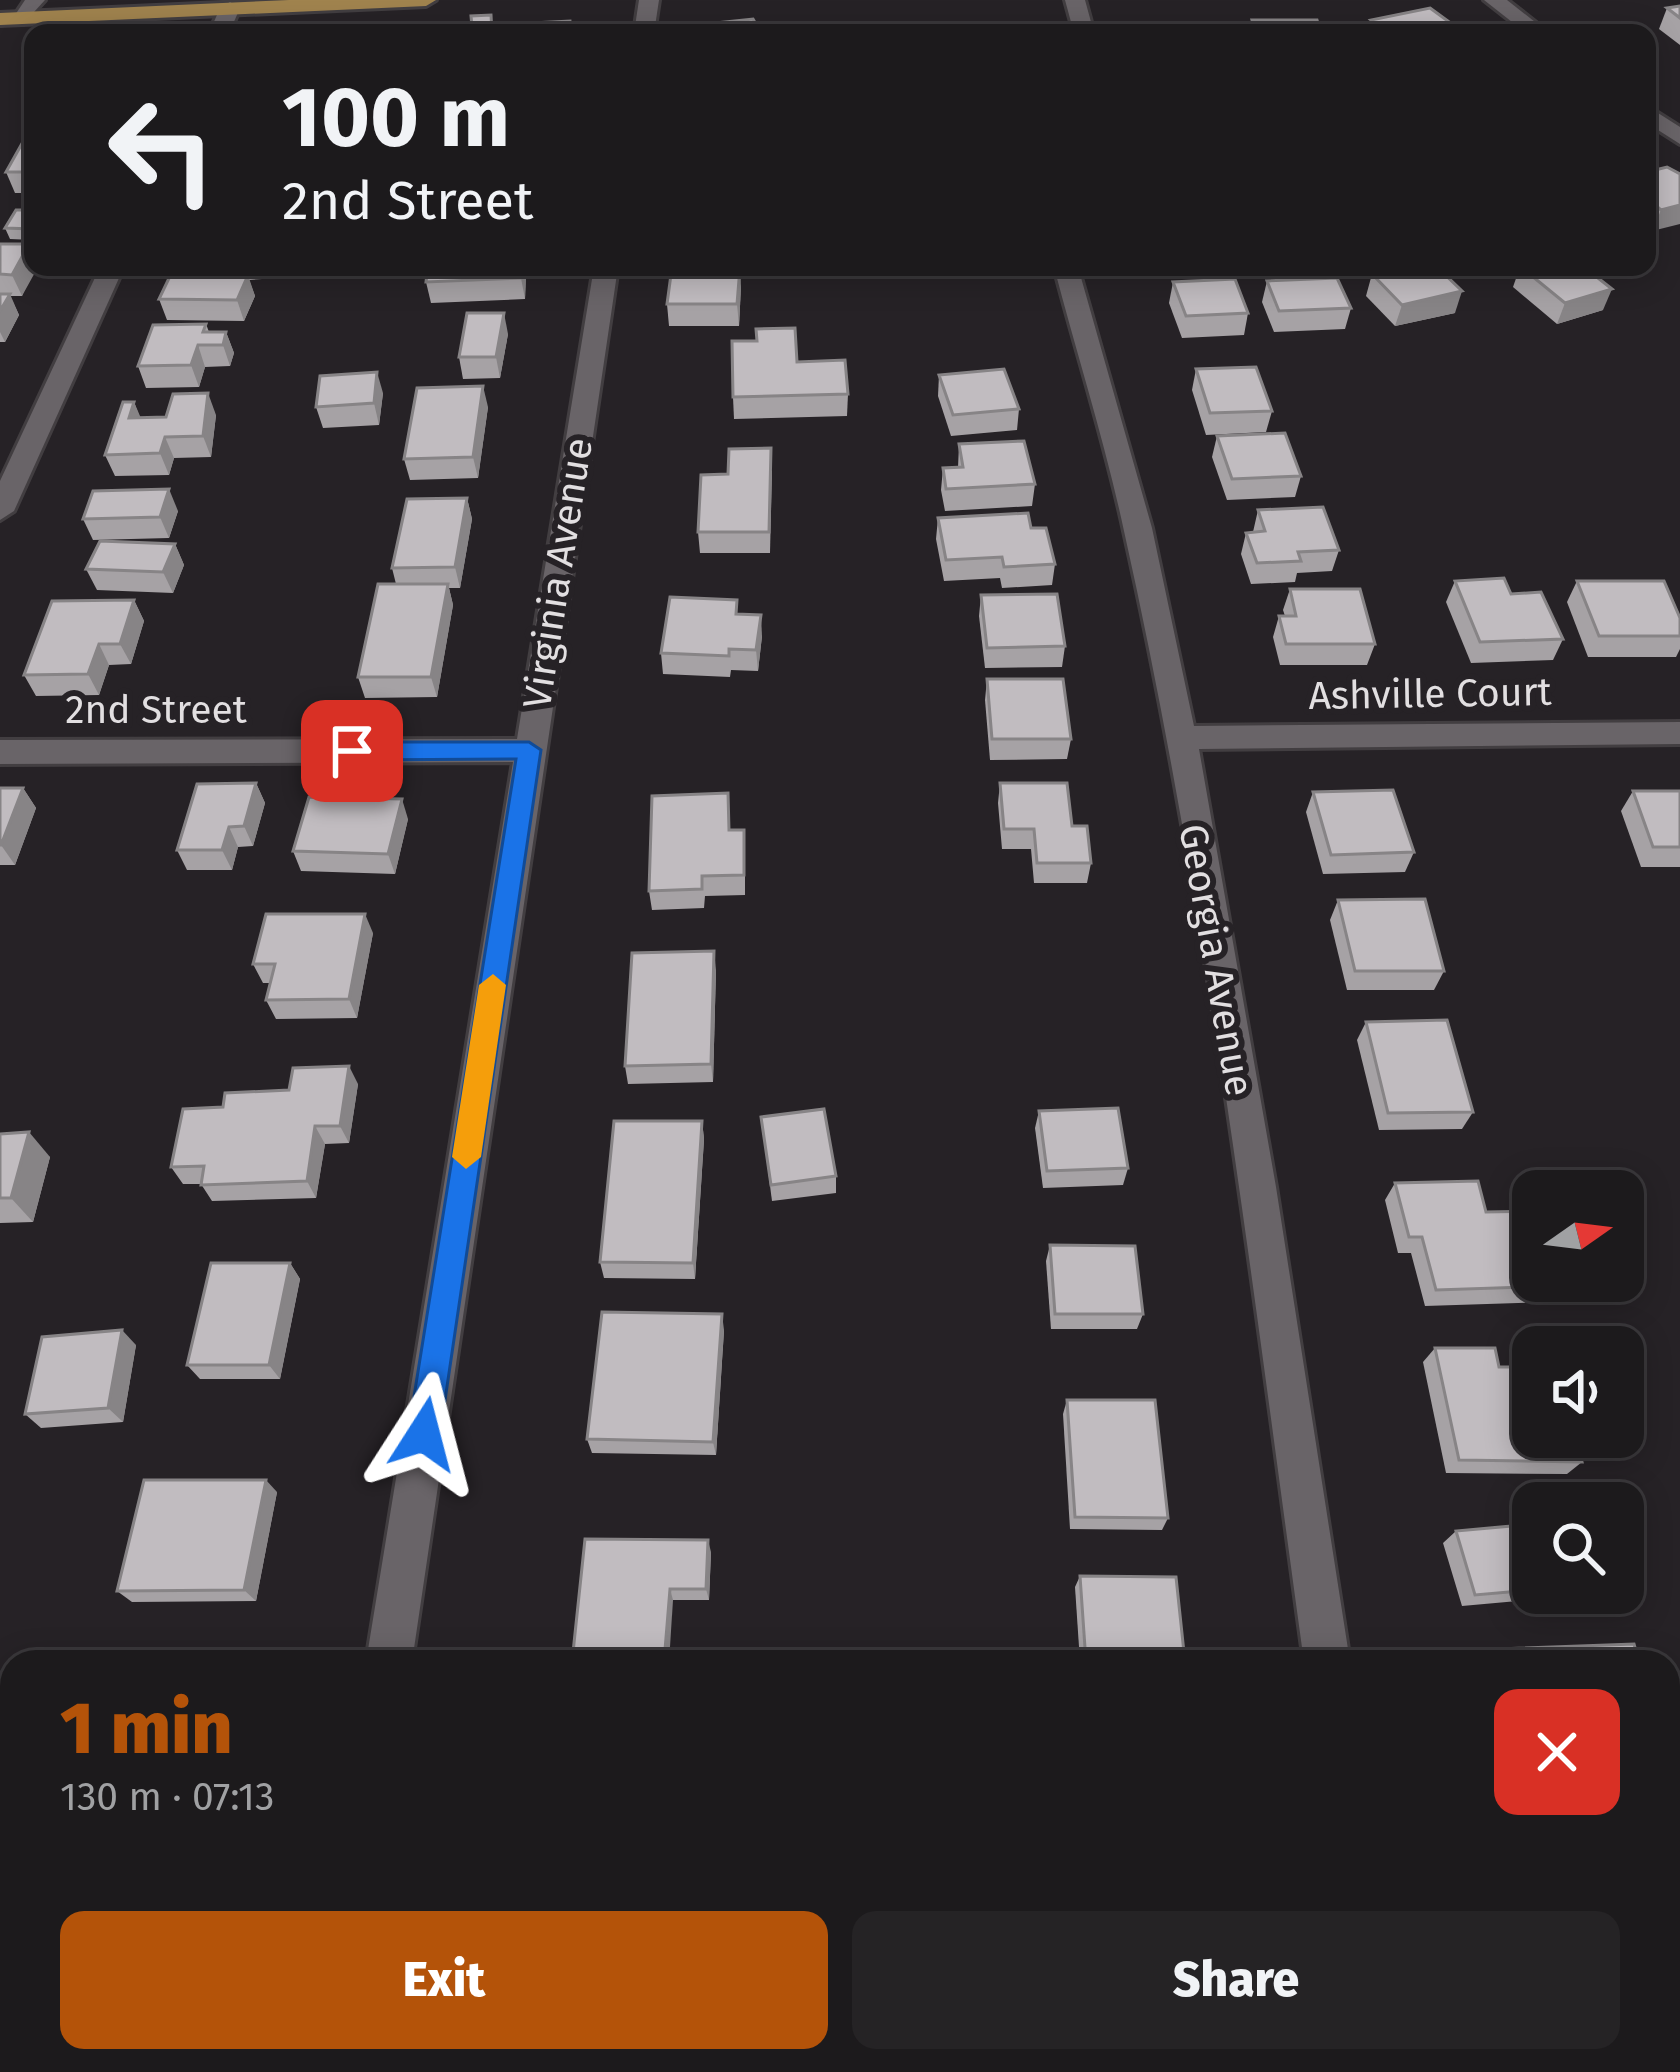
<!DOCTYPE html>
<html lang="en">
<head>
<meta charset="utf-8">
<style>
	body { margin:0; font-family:"Fira Sans",sans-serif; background:#252325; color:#f1f3f6; height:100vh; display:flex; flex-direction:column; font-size:45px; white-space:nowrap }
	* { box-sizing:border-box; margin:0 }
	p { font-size:39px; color:#a0a1a3 }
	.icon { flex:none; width:66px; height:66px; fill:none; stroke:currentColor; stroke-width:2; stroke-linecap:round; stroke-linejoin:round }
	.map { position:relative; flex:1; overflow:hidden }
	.side { position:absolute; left:0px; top:1650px; width:1680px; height:423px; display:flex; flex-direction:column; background:#1c1a1c; border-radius:36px 36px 0 0; box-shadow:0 6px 30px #0003,0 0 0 3px #3a383b }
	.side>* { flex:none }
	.guide { position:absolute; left:24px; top:24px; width:1632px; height:252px; border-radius:24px; box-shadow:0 6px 30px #0003,0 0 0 3px #3a383b; background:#1c1a1c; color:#f1f3f6; overflow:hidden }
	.needle { width:78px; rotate:76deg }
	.fabs { position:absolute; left:1512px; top:1170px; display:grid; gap:24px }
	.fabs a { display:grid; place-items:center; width:132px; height:132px; border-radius:24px; background:#1c1a1c; box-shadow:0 6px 30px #0003,0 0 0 3px #3a383b; font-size:60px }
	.pin { position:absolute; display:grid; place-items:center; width:102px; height:102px; color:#fff; margin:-51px; border-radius:24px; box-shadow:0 6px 18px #0006 }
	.me { position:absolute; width:132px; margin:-66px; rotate:9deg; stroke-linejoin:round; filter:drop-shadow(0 0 9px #0008) }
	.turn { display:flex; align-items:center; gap:42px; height:252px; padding:0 60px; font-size:54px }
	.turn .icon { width:156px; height:156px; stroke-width:2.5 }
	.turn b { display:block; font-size:84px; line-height:102px }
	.round { display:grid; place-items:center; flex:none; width:126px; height:126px; border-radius:24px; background:#252325 }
	.headline { display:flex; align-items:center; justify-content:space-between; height:204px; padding:0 60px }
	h1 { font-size:72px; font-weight:800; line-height:90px; color:#b45309 }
	.button { display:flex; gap:24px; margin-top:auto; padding:24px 60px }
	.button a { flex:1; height:138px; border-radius:24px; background:#b45309; color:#fff; font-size:48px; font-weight:800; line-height:138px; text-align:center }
	.button a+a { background:#252325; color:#f1f3f6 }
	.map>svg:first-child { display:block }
</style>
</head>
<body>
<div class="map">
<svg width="1680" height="2072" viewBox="0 0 1680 2072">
	<rect width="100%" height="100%" fill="#262226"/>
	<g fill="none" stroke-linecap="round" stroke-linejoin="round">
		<defs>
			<g id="street">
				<path d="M25,0H45L23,24L13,18Z"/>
				<path d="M639,0H659L654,33H634Z"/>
				<path d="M1065,0H1085L1094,33H1074Z"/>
				<path d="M1484,0H1507L1549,33H1526Z"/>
				<path d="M230,2L240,8L229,33H209L220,8Z"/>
				<path d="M1647,106L1680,127V144L1647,123Z"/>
				<path d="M100,267H124L14,511L0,520V481Z"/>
				<path d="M594,267H618L412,1662H366L513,762L0,764V740L517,739Z"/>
				<path d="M1054,267H1078L1152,528L1194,726L1680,722V744L1199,749L1276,1187L1350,1662H1304C1252,1285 1207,903 1124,531C1105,442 1077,355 1054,267Z"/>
				<path d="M302,2061H354L352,2072H300Z"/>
				<path d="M1363,2061H1415L1416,2072H1364Z"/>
			</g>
			<path id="primary" d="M289,0H436L426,6L0,25V13Z"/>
		</defs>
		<use href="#street" stroke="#423e41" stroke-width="6"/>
		<use href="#primary" stroke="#423e41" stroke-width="6"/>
		<use href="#street" fill="#696468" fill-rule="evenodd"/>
		<use href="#primary" fill="#a0834e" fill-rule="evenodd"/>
	</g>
	<g fill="#a6a2a5">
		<path d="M1680,6V45L1659,29L1667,8Z"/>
		<path d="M1371,20L1452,24L1450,33H1367Z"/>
		<path d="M33,131V193H15L6,172Z"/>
		<path d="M1647,172L1680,174L1652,231L1647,226Z"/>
		<path d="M33,210V240L10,239L5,228Z"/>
		<path d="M0,244H29L33,252V267L22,296H10L19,315L5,342H0Z"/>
		<path d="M181,267H265L262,279L249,280L255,296L244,321L167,320L159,299L183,275Z"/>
		<path d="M1520,267L1603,310L1557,324L1513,287Z"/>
		<path d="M526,274L525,299L431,303L426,282Z"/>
		<path d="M1372,274L1455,313L1395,326L1366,296Z"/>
		<path d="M1267,281L1351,308L1345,329L1274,332L1262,302Z"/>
		<path d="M1173,282L1248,313L1244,335L1182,338L1169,303Z"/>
		<path d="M741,286L739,326H669L667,304Z"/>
		<path d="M206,324L209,332H226L234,353L230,366L205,367L199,387L146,388L138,366Z"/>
		<path d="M508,334L500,378L463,379L459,357Z"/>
		<path d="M797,362L848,394L847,416L734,419L733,397Z"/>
		<path d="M1196,369L1272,411L1266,432L1206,435L1192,390Z"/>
		<path d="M939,375L1019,409L1017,430L951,436L938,396Z"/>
		<path d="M383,393L379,425L323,428L316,407Z"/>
		<path d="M134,402L140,418L216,415L211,457L174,458L169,475L115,476L105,455Z"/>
		<path d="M488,407L478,478L410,480L404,459Z"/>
		<path d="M1217,436L1301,476L1295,497L1227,500L1212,457Z"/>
		<path d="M959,444L1035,484L1032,506L945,511L941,490L943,468H958Z"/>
		<path d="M772,470L770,553H700L698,532Z"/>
		<path d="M467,498L472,519L460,588H449L453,605L437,697L365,698L358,677L396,584L392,568Z"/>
		<path d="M1258,510L1339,550L1332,571L1297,573L1295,582L1251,584L1241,554L1246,533L1253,532Z"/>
		<path d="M178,511L169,538L93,540L83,519Z"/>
		<path d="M938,518L1031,528L1055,564L1052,585L1002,588L1000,578L944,581L936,539Z"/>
		<path d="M175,544L184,565L173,593L97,590L86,569Z"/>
		<path d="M1455,581L1511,594L1563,639L1553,660L1471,663L1446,602Z"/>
		<path d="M1577,581L1680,618V649L1676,657H1588L1567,602Z"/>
		<path d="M1290,589L1375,644L1367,665H1280L1273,637L1279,616H1285L1283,610Z"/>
		<path d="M981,595L1065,646L1062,667L985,668L979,616Z"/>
		<path d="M134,600L144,621L131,664L109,665L99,695L36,696L24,675Z"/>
		<path d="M738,614L762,636L758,671L731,670L730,677L663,674L661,653Z"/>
		<path d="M987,679L1071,739L1067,759L990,760L985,700Z"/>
		<path d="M256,783L265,803L253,846L238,847L232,870H187L177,850Z"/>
		<path d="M1000,783L1072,826L1091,863L1087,883H1034L1031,849H1002L998,803Z"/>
		<path d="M0,788H23L36,808L15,865H0Z"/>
		<path d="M1633,791H1680V867H1641L1621,811Z"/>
		<path d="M1313,792L1414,852L1405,872L1323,874L1306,812Z"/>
		<path d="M728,793L730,830L745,850V895L705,896L704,908L652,910L649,891Z"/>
		<path d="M408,819L395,874L301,871L293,851Z"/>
		<path d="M1338,900L1444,971L1434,990H1347L1330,920Z"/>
		<path d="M373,933L357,1018L276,1019L266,1000L270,983H263L253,964Z"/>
		<path d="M716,970L713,1082L628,1084L625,1066Z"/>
		<path d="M1366,1022L1473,1112L1462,1129L1379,1130L1357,1040Z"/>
		<path d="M358,1084L349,1143L325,1144L316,1198L212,1201L201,1184H183L171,1167L223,1107L289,1090Z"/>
		<path d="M1039,1111L1128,1168L1123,1185L1043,1188L1035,1128Z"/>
		<path d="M761,1117L836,1176V1193L772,1201Z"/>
		<path d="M702,1121L704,1139L695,1279L604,1278L600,1262Z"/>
		<path d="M0,1134L50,1157L33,1222L0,1223Z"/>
		<path d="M1395,1183L1486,1212L1558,1286L1545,1302L1425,1306L1411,1253H1398L1385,1200Z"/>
		<path d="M1050,1245L1143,1314L1137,1329H1051L1046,1261Z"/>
		<path d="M290,1263L300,1279L280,1379H200L187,1365Z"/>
		<path d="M724,1330L716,1455L592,1453L587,1439Z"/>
		<path d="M136,1345L123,1422L41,1428L25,1414Z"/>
		<path d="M1435,1348L1499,1367L1582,1462L1567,1474L1446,1473L1423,1362Z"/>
		<path d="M1067,1400L1168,1518L1162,1530L1070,1529L1063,1414Z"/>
		<path d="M277,1492L256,1601L132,1602L117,1591Z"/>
		<path d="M1533,1524V1593H1608L1462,1606L1443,1543L1456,1531Z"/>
		<path d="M711,1552L709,1600H673L572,1662Z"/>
		<path d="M1080,1576L1185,1662H1080L1075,1587Z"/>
		<path d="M1469,1650L1639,1662H1456V1660Z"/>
		<path d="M1089,2061H1231L1233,2072H1091Z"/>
	</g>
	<g fill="#878486">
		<path d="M1452,24L1450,33H1412Z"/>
		<path d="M1680,205V224L1652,231L1661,210Z"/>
		<path d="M29,244L33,252V267H38L22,296L12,275Z"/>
		<path d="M522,267H525L526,274L525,299L521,278Z"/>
		<path d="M740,267L741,286L739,326L737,304Z"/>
		<path d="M248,275L255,296L244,321L237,300Z"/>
		<path d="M1612,289L1603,310L1557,324L1565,303Z"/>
		<path d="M1462,291L1455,313L1395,326L1402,305Z"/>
		<path d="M10,294L19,315L5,342L0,332V311Z"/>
		<path d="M504,313L508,334L500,378L496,357Z"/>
		<path d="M226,332L234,353L230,366L223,345Z"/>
		<path d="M198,345L205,367L199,387L191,365Z"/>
		<path d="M377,372L383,393L379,425L374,403Z"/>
		<path d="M483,386L488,407L478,478L473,457Z"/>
		<path d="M208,393L216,415L211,457L203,436Z"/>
		<path d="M134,402L143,423L129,418Z"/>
		<path d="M165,437L174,458L169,475L160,453Z"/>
		<path d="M169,489L178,511L169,538L160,517Z"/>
		<path d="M467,498L472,519L460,588L455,567Z"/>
		<path d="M175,544L184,565L173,593L163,572Z"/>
		<path d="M448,584L453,605L437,697L431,677Z"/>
		<path d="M134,600L144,621L131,664L120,644Z"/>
		<path d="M761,615L762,636L758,671L756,650Z"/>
		<path d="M99,644L109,665L99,695L88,674Z"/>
		<path d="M256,783L265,803L253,846L244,826Z"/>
		<path d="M23,788L36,808L15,865L1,845Z"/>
		<path d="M402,799L408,819L395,874L388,854Z"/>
		<path d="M229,827L238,847L232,870L222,850Z"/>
		<path d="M365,914L373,933L357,1018L349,999Z"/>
		<path d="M714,951L716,970L713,1082L711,1064Z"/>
		<path d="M349,1066L358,1084L349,1143L340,1126Z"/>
		<path d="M702,1121L704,1139L695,1279L693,1263Z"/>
		<path d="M315,1126L325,1144L316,1198L307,1181Z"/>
		<path d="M29,1132L50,1157L33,1222L11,1198Z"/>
		<path d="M290,1263L300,1279L280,1379L269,1365Z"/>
		<path d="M722,1314L724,1330L716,1455L713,1442Z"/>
		<path d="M122,1330L136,1345L123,1422L108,1408Z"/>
		<path d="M266,1480L277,1492L256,1601L244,1590Z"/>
		<path d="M708,1540L711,1552L709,1600L706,1589Z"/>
		<path d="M670,1589L673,1600L669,1662H664Z"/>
	</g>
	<g fill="#c1bcc0" stroke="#878486" stroke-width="3">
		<path d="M1680,6V18L1667,8Z"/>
		<path d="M1430,8L1452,24L1412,33H1387L1371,20Z"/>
		<path d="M491,15L492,33H431V29L472,27L471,16Z"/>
		<path d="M753,19L761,33H719L715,23Z"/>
		<path d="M1252,20H1317L1321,33H1256Z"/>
		<path d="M570,21L571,33H514L513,24Z"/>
		<path d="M1522,28L1528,33H1487Z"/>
		<path d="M403,30V33H354Z"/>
		<path d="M127,31L126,33H76Z"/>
		<path d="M29,131H33V172H6Z"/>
		<path d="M1667,167L1680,174V205L1661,210L1647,198V172Z"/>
		<path d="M16,210H33V229L5,228Z"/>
		<path d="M0,244H29L12,275L0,274Z"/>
		<path d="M428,267H522L521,278L426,282Z"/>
		<path d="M672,267H740L737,304H667Z"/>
		<path d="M1407,267H1437L1462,291L1402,305L1372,274Z"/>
		<path d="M1521,267H1584L1612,289L1565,303Z"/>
		<path d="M171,274L248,275L237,300L159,299Z"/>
		<path d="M1337,278L1351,308L1279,311L1267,281Z"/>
		<path d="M1235,279L1248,313L1186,316L1173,282Z"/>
		<path d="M0,294H10L0,311Z"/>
		<path d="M467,313H504L496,357H459Z"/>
		<path d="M206,324L203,332H226L223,345H198L191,365L138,366L153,325Z"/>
		<path d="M795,328L797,362L845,360L848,394L733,397L732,341H757L756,329Z"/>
		<path d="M1256,367L1272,411L1210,413L1196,369Z"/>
		<path d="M1004,369L1019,409L953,415L939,375Z"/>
		<path d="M377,372L374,403L316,407L320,376Z"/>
		<path d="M483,386L473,457L404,459L417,388Z"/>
		<path d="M208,393L203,436L165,437L160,453L105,455L123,402H134L129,418L166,417L173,394Z"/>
		<path d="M1285,433L1301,476L1232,479L1217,436Z"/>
		<path d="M1024,441L1035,484L946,489L943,468L963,467L959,444Z"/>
		<path d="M771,448L769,532H698L701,475L728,474L729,449Z"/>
		<path d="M169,489L160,517L83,519L93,491Z"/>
		<path d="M467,498L455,567L392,568L407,499Z"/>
		<path d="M1323,507L1339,550L1298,552L1301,561L1257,563L1246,533L1265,531L1258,510Z"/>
		<path d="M1028,513L1031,528H1046L1055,564L1004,567L1002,557L946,560L938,518Z"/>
		<path d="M100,541L175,544L163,572L86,569Z"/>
		<path d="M1504,578L1511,594L1541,592L1563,639L1480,642L1455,581Z"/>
		<path d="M1577,581H1664L1680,618V636H1599Z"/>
		<path d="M378,584H448L431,677H358Z"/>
		<path d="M1290,589H1360L1375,644H1286L1279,616H1296Z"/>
		<path d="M1057,594L1065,646L987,648L981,595Z"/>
		<path d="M670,597L737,600L736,614L761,615L756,650L729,649V656L661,653Z"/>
		<path d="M134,600L120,644H99L88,674L24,675L52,601Z"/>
		<path d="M987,679H1063L1071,739H992Z"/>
		<path d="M256,783L244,826L229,827L222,850H177L197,784Z"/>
		<path d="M1000,783H1067L1072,826H1087L1091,863H1037L1034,829H1004Z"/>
		<path d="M0,788H23L1,845H0Z"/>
		<path d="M1393,790L1414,852L1331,855L1313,792Z"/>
		<path d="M1633,791H1680V847H1653Z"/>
		<path d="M728,793L729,830H744V875L702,876V889L649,891L652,796Z"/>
		<path d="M309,797L402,799L388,854L293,851Z"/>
		<path d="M1425,899L1444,971H1355L1338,900Z"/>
		<path d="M266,914H365L349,999L266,1000L275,964H253Z"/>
		<path d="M714,951L711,1064L625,1066L632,953Z"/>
		<path d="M1447,1020L1473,1112L1388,1113L1366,1022Z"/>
		<path d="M349,1066L340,1126H315L307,1181L201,1185L204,1166L171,1167L183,1109L223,1107L225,1093L289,1090L293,1068Z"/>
		<path d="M1118,1108L1128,1168L1047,1171L1039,1111Z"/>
		<path d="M824,1109L836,1176L771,1185L761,1117Z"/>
		<path d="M614,1121H702L693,1263L600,1262Z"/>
		<path d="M29,1132L11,1198H0V1134Z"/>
		<path d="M1478,1181L1486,1212L1533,1211V1281H1557L1558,1286L1436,1290L1422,1237H1409L1395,1183Z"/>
		<path d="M1050,1245L1135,1246L1143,1314H1055Z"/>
		<path d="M211,1263H290L269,1365H187Z"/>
		<path d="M602,1312L722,1314L713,1442L587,1439Z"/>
		<path d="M122,1330L108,1408L25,1414L42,1337Z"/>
		<path d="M1435,1348H1495L1499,1367H1533V1437H1575L1582,1462L1459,1460Z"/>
		<path d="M1067,1400H1155L1168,1518L1075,1517Z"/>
		<path d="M144,1480H266L244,1590L117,1591Z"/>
		<path d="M1533,1524V1590L1475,1595L1456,1531Z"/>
		<path d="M585,1539L708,1540L706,1589H670L664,1662H572Z"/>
		<path d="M1080,1576L1176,1577L1185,1662H1086Z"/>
		<path d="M1634,1644L1639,1662H1472L1469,1650Z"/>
		<path d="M1096,2061H1231L1233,2072H1097Z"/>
	</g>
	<path fill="#1a73e8" stroke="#114b97" stroke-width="3" d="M352,742H529L541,750L440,1434L435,1445L424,1449L413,1445L408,1434L516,759L352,760L340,751Z"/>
	<path fill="#f59e0b" d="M493,974L506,985L481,1157L466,1169L452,1157L479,985Z"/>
	<g text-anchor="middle" stroke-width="12" stroke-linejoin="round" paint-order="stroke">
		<g font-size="39" fill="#e2dfe1" stroke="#262226">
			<text transform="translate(557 573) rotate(-81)" y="14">Virginia Avenue</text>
			<text transform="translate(1430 693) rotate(-1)" y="14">Ashville Court</text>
			<text x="156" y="723">2nd Street</text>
			<text transform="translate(1217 960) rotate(80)" y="14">Georgia Avenue</text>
		</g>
	</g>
</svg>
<div class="fabs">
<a><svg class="needle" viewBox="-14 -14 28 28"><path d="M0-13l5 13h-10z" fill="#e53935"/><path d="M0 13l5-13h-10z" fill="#a0a1a3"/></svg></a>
<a><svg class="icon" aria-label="sound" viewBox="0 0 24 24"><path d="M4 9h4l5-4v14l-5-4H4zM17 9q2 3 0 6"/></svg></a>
<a><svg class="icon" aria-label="search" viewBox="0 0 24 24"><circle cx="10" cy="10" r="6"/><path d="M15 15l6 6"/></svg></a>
</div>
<div class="pin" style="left:352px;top:751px;background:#d93025"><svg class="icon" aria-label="arrive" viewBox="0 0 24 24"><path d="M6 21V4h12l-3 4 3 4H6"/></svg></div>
<svg class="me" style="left:424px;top:1434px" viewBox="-20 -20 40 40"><path d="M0-17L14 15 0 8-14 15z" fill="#1a73e8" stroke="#fff" stroke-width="4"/></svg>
<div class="guide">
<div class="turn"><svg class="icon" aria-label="left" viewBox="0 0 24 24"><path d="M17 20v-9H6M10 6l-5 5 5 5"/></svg><div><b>100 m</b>2nd Street</div></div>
</div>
<section class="side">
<div class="headline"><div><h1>1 min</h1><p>130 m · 07:13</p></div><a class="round" style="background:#d93025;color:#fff"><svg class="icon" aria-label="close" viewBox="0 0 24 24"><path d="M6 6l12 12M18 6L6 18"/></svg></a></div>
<div class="button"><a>Exit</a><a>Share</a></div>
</section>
</div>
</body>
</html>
